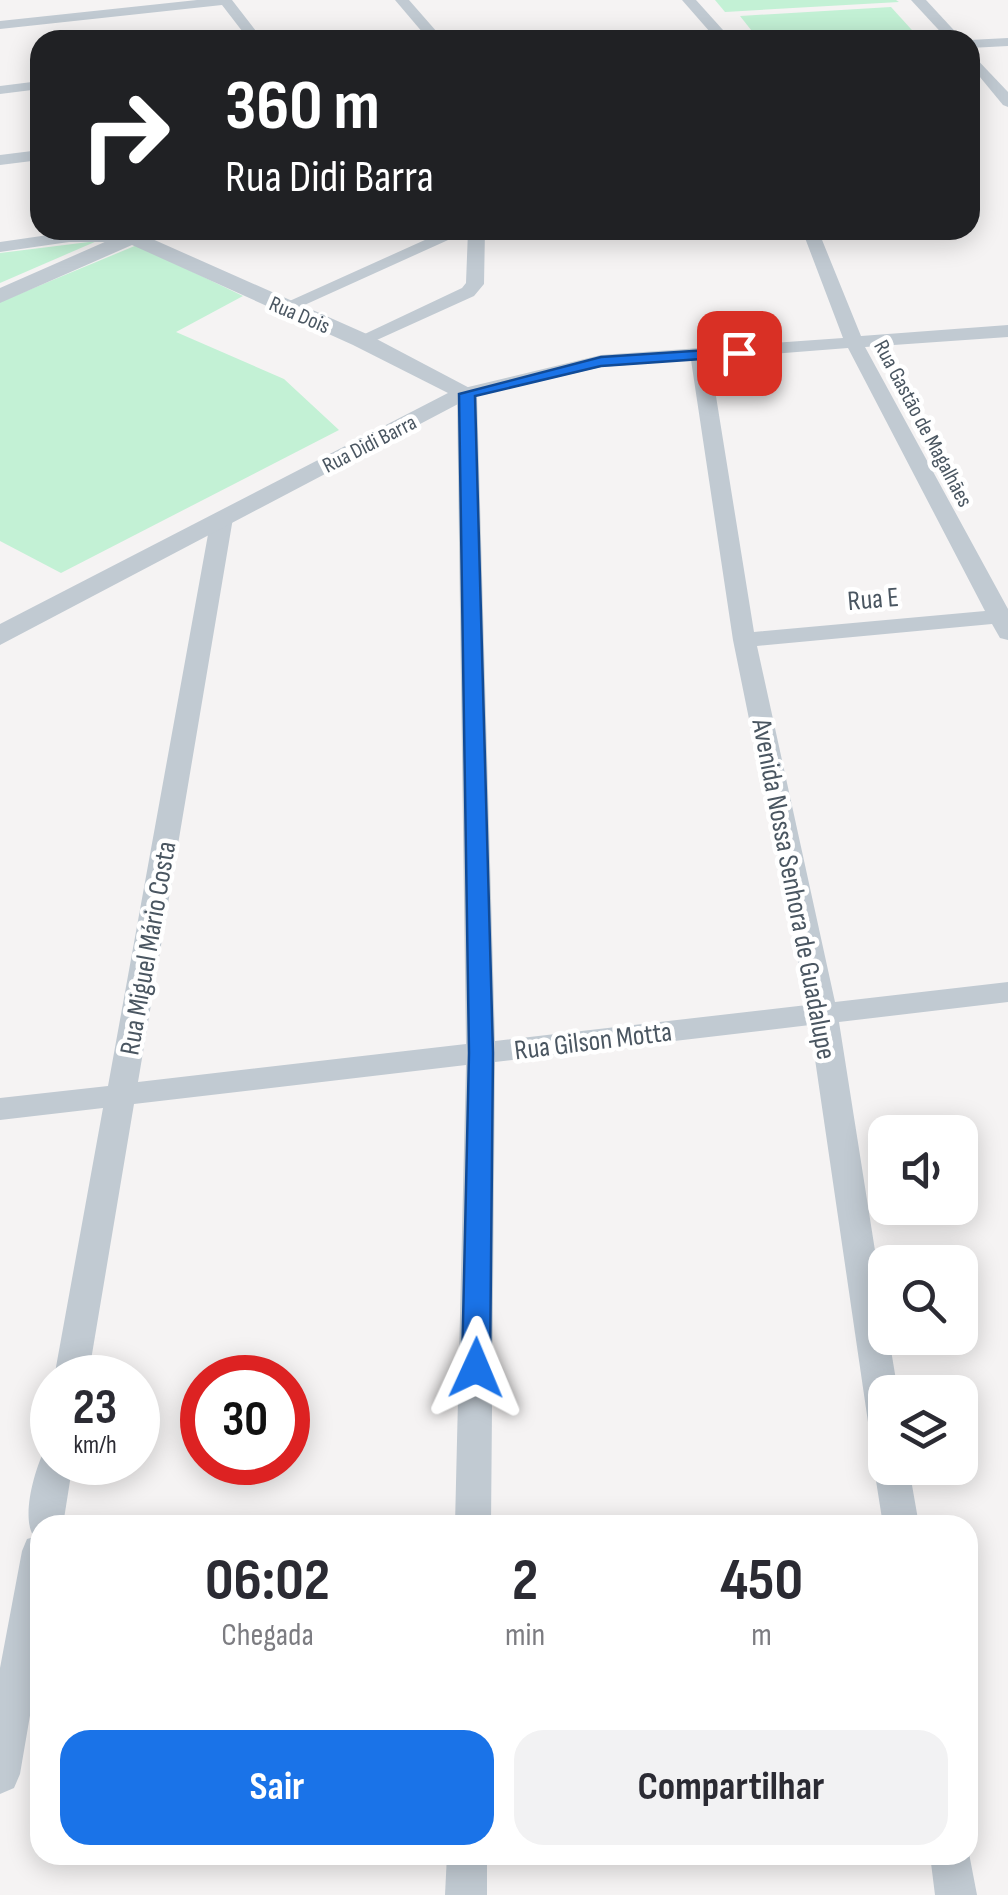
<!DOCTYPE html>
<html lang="pt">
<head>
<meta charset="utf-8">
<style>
	body { margin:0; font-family:"Sofia Sans Condensed",sans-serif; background:#f2f2f3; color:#2b2b33; height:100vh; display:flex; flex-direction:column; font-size:38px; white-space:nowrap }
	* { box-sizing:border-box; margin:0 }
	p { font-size:32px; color:#7c7c81 }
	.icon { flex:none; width:55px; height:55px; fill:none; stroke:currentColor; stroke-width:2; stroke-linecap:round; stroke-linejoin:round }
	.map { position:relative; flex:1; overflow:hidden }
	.sheet { position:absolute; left:30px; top:1515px; width:948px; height:350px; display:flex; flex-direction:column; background:#fff; border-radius:30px; box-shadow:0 5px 25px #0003 }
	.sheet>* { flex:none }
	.banner { position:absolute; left:30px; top:30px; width:950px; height:210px; border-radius:30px; box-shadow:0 5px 25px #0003; background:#202124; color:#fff; overflow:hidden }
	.fabs { position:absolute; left:868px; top:1115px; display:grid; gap:20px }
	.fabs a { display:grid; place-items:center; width:110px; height:110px; border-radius:20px; background:#fff; box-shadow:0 5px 25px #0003; font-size:50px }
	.speed { position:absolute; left:30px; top:1355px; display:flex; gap:20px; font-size:50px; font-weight:700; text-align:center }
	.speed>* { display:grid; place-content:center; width:130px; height:130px; border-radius:50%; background:#fff; box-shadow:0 5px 25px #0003; line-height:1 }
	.speed small { font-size:25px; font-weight:400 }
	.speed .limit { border:15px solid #d22; background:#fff; color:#111 }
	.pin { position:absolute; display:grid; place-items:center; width:85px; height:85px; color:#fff; margin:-42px; border-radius:20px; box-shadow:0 5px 15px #0006 }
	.me { position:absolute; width:110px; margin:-55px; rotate:1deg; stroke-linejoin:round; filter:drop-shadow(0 0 8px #0008) }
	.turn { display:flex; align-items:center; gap:35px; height:210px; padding:0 30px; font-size:45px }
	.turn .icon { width:130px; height:130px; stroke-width:2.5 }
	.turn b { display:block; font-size:70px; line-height:85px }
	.eta { display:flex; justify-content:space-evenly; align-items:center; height:170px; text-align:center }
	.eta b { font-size:60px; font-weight:700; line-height:70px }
	.primary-button { display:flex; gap:20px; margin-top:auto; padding:20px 30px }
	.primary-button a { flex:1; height:115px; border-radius:30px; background:#1a73e8; color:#fff; font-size:40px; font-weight:700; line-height:115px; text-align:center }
	.primary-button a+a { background:#f2f2f3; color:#2b2b33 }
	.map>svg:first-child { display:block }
</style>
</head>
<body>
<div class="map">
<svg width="1008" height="1895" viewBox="0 0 1008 1895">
	<rect width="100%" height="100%" fill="#f5f3f3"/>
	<g fill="#c3f1d5">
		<path d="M715,0H896L899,2L725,12Z"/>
		<path d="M891,7L921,40H759L740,16Z"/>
		<path d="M97,241L0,283V253Z"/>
		<path d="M137,245L243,296L176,332L284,379L339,430L61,573L0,541V302Z"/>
	</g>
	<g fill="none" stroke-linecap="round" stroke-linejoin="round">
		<g fill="#c1cad2" fill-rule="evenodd">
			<path d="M197,0H232L263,40H249L222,5L0,29V21Z"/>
			<path d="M395,0H409L444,40H429Z"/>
			<path d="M682,0H696L732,40H717Z"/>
			<path d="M911,0H926L963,40H948Z"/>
			<path d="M1008,38V46L970,48L969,40Z"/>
			<path d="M970,52L1008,92V107L1003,105L970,65Z"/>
			<path d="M40,81V89L0,94V86Z"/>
			<path d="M40,150V160L0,165V155Z"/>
			<path d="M158,230L132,242H69L0,252V242L69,232Z"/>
			<path d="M447,230H485L484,284L474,296L368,344L361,346L352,340L462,288L466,283L468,231L289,312H277L274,308Z"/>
			<path d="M802,230H818L861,336L1008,325V337L865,347L1008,609V640L1000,638L992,624L757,646L835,1002L1008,982V1002L839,1022L885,1314V1338H889L898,1392H885V1437L873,1432L868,1422L810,1025L495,1062L491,1525H455L466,1065L134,1104L88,1378H54L103,1108L0,1120V1098L108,1086L211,518L222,512L233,518L138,1082L466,1044L457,393L460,389L601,355L843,338ZM848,348L985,611L754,632L710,359ZM691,360L733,640L807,1005L495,1041L477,396L601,367Z"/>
			<path d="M52,1448V1462H73L63,1525H40V1657L20,1774L14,1788L0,1794V1668L22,1551L27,1539L34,1537C21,1518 34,1472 44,1451Z"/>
			<path d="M885,1455V1468H909L919,1525H883L874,1468Z"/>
			<path d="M968,1848L977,1895H935L930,1855H968Z"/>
			<path d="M447,1855H487V1895H445Z"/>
		</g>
		<path fill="#c1cad2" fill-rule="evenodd" d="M132,230L369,335L479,393L0,645V624L448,393L353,345L132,245L0,303V288Z"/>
	</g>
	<path fill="#1a73e8" stroke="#114b97" stroke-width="2.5" d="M739,348L744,350V356L601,366L475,396L493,1053L490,1368L486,1376L476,1379L466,1376L462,1368L469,1053L459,394L601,357Z"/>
	<g text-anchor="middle" stroke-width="9" stroke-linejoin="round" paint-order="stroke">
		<g font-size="22" fill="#4a5661" stroke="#fff">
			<text transform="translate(300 314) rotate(23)" y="8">Rua Dois</text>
			<text transform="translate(924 423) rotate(62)" y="8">Rua Gastão de Magalhães</text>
			<text transform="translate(369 443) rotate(-27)" y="8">Rua Didi Barra</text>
		</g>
		<g font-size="28" fill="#4a5661" stroke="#fff">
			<text transform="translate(873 598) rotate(-5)" y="10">Rua E</text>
			<text transform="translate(795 889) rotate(79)" y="10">Avenida Nossa Senhora de Guadalupe</text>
			<text transform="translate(147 948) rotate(-80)" y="10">Rua Miguel Mário Costa</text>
			<text transform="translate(593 1040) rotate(-7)" y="10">Rua Gilson Motta</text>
		</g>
	</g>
</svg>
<div class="fabs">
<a><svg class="icon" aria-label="sound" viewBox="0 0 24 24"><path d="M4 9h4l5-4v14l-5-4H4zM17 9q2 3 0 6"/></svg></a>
<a><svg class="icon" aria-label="search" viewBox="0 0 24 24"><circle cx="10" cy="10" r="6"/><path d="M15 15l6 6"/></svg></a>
<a><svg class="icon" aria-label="layers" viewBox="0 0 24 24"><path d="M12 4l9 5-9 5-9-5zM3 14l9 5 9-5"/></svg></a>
</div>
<div class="speed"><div>23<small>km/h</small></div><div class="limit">30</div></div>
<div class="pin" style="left:739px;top:353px;background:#d93025"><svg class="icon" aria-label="arrive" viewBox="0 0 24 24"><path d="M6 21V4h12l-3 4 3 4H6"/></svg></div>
<svg class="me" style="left:476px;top:1368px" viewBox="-20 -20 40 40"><path d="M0-17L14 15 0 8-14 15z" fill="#1a73e8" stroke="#fff" stroke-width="4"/></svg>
<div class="banner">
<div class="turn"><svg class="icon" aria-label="right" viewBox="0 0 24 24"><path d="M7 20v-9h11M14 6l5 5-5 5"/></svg><div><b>360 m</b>Rua Didi Barra</div></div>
</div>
<section class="sheet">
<div class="eta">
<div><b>06:02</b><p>Chegada</p></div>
<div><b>2</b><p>min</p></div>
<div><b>450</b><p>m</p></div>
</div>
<div class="primary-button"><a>Sair</a><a>Compartilhar</a></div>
</section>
</div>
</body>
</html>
